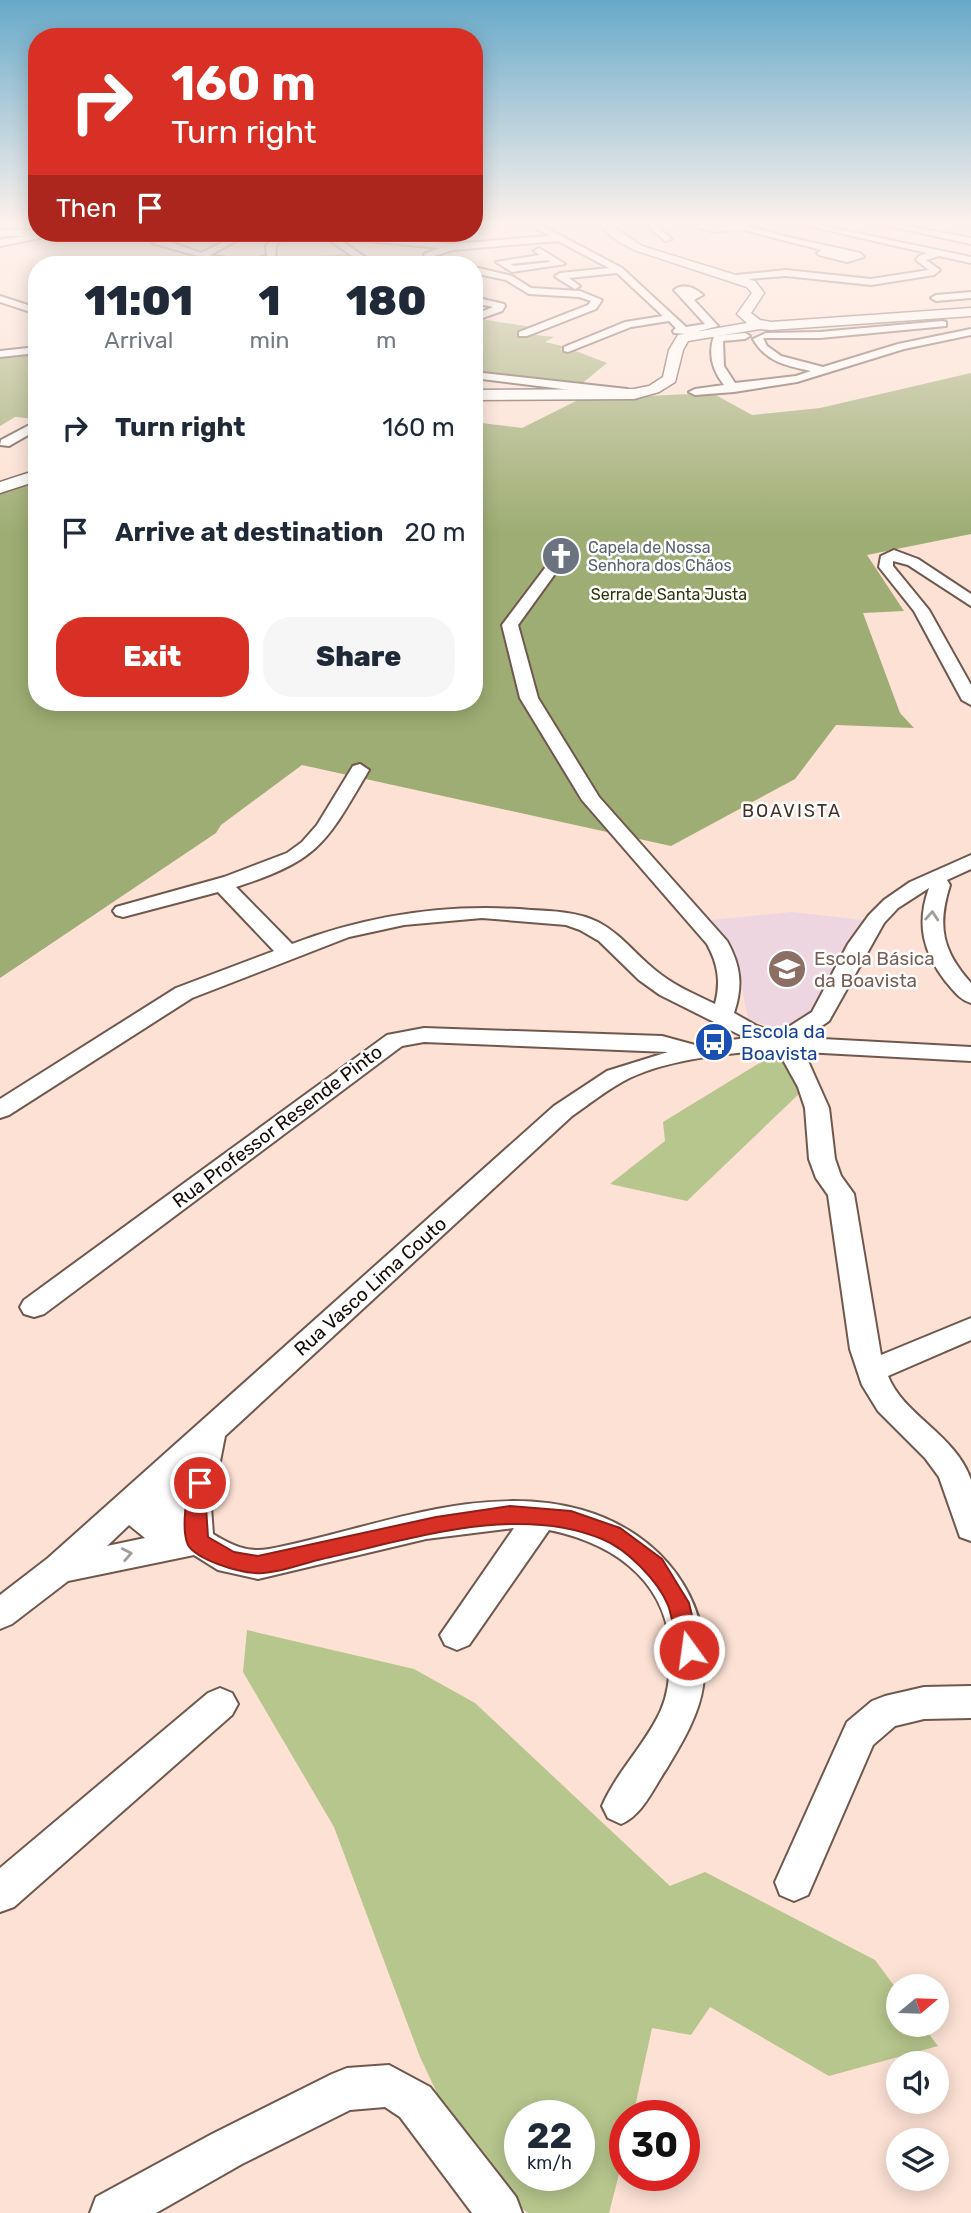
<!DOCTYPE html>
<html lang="en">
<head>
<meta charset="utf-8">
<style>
	body { margin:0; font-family:Rubik,sans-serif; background:#f6f6f7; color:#1f2937; height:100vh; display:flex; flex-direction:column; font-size:26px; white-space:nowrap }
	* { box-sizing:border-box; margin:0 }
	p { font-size:23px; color:#747a83 }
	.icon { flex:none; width:38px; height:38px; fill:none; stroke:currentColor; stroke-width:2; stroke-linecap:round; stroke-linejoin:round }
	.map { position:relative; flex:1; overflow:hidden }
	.panel { position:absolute; left:28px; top:256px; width:455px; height:455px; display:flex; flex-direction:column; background:#fff; border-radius:28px; box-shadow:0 4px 18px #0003 }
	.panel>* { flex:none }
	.top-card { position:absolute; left:28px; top:28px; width:455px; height:214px; border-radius:28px; box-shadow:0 4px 18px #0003; background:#d93025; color:#fff; overflow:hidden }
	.needle { width:46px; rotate:71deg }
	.buttons { position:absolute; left:886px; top:1974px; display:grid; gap:14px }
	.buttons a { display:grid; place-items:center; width:63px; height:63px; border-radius:50%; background:#fff; box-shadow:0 4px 18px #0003; font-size:35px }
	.speed { position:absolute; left:504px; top:2100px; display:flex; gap:14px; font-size:35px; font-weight:700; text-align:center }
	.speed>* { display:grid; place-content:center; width:91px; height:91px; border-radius:50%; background:#fff; box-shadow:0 4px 18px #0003; line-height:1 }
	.speed small { font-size:18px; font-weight:400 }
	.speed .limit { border:10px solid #d22; background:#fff; color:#111 }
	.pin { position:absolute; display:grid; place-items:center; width:60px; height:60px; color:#fff; margin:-30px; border:4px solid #fff; border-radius:50%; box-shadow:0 2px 7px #0007 }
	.me { position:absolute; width:77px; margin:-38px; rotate:346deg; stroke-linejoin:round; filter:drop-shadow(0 0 5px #0008) }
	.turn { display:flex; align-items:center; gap:24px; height:147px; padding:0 28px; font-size:32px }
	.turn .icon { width:91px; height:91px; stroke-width:2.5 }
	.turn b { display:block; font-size:49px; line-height:60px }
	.then { display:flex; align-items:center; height:66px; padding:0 28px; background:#0003; gap:14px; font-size:26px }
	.eta { display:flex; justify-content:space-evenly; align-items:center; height:119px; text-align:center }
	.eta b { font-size:42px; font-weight:800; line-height:49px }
	.button { display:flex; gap:14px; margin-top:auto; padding:14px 28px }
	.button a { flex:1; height:80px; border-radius:28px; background:#d93025; color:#fff; font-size:28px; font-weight:800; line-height:80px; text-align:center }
	.button a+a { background:#f6f6f7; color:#1f2937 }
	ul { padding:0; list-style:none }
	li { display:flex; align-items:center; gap:21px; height:105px; padding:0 28px }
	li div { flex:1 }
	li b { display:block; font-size:26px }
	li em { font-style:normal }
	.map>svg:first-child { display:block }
</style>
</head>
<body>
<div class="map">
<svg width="971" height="2213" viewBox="0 0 971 2213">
	<rect width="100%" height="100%" fill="#fce1d4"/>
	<path fill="#eed6e1" d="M791,912L863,920L811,1015L789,1028L777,1029L748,1019L736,956L712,920Z"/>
	<g fill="#b6c68c" fill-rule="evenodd">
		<path d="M771,1056H781L801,1092L687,1201L610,1184L665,1141L663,1122Z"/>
		<path d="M247,1630L414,1669L475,1703L670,1886L705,1872L875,1960L898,1991V2025H922L938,2046L829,2076L710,2007L691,2035L652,2028L633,2116H625V2151L609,2213H528L507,2197L455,2131L420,2057L334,1827L243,1672ZM520,2116H579V2175H520Z"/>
	</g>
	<g fill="#9ead73">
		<path d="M347,254L353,258L324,261L329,264H243C278,256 312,257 347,254Z"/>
		<path d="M474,318L531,327L516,333L554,337L545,342L567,347L560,350H573L607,363L580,385L474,373Z"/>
		<path d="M0,354H28L37,358V419L15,417L0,426Z"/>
		<path d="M971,373V534L867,555L904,611L863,613L900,713L914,728L836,725L795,779L671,846L302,765L221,825L216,833L0,978V493L37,480V702H474V422L522,428L580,399L712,393L752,415L820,408Z"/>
	</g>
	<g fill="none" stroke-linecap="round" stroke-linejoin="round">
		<defs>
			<g id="minor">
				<path d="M529,224H539L622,268L686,327L705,324L674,290C683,283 695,287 703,295L694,300L718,326L699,331V335L674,333L673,331L676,328L669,321L631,327L568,352L564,351V347L625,322L663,316L617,273L569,278L580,286L575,289L557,278L555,276L560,273L609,268L558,241L453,250L434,256L448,264H436L426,260L424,254L440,248L356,240L352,237L356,234L452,244L549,236Z"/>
				<path d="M645,224H654L672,239L665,241Z"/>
				<path d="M698,224L714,226L742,224L783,236L860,253L864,257L847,262L819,255L817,253L822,250L740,229L714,232L698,227Z"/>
				<path d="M800,224H814L971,257V263L939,256L926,260L940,270L934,275L871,285L786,276L733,280L731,278L736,275L786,270L871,279L929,270L916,260L919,256L927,253Z"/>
				<path d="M880,224H895L971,238V244Z"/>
				<path d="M46,233H65L0,246V240Z"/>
				<path d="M241,233H251L210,255C228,259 249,262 267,256L266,246L273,238L269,233H278L282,238L276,246L275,259L255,264H226L152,243L167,241L201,253Z"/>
				<path d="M341,237H347V241L343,242L375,264H364L332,242Z"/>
				<path d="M539,248L565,264L512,272L496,262L540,255L534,251ZM547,260L551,262L514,266L510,264Z"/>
				<path d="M474,267L512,276L531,288L580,291L602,300L596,309L527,336H519V332L588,305L591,301L579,297L529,294L506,280L474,273Z"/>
				<path d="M971,292V298L936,301L931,298L936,295Z"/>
				<path d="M0,296L37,308V314L0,302Z"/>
				<path d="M474,297L504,304L505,306L502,311L474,321V315L493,307L474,303Z"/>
				<path d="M942,321L946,322V326L820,338H763L767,346L781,356L823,367L898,344L971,329V335L904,349L797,382L734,392L695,395L689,392L695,389L724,385C712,370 708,353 714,336L745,333L750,336L745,339L723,341L724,366L735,383L796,376L811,371C787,366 766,362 753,339L766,333L820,332Z"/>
				<path d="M37,347V353L0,357V351Z"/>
				<path d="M474,372L627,389L633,393L627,397L474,378Z"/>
				<path d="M37,421V430L9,446L0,445L1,440Z"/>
				<path d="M894,550L918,559L971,594V606L908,565L893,561V566L929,610L971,685V705L962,700L914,611L879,567L881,556Z"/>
				<path d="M550,567L557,571L518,625L538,698L599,797L727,941C741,966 743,986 734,1013L757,1026L779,1033L812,1012L848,944L869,915L884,900L910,882L971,855V869L947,880L950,885C937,926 942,951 971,983V1003C960,1000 954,991 946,982C923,952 916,924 929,888L898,908L884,923L829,1021L804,1038L971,1047V1061L804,1052L829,1108L835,1159L841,1176L854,1194L881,1355L971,1318V1340L888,1376C903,1415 956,1435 971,1480V1541L960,1537L939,1477L925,1458L878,1411L862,1385L850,1349L828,1195L816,1178L809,1159L805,1108L798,1087L777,1049C731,1053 662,1059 622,1082C604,1092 588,1105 572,1116L225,1436L211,1507L213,1534C231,1545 247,1553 269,1549C369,1530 479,1481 582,1510C662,1533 715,1601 703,1686C699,1715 682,1743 667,1768C654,1787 643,1815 621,1824L608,1818L602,1806C617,1771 646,1744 661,1710C668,1694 669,1679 670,1663C674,1586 618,1544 549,1530L469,1645L457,1650L445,1645L440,1635L514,1528L426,1539L258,1579L218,1570L194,1555L68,1581L12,1624L0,1629V1595L48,1558L554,1106L607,1071L668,1052L424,1042L402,1046L44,1314L34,1317L24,1314L20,1307L24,1300L387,1035L424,1028L662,1036L695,1045L746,1038L660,995L639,980L599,941L580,930L566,925L482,918L404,925L349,937L192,998L9,1115L0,1118V1099L176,988L274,951L218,892L123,917L116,915L113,911L116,907L224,877L287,853L302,842L317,825L353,766L360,764L369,770C326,843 320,860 236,887L292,944C369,915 448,903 531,910C553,911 578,912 598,922C621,934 635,954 655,970C673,985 694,994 715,1004C721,982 718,964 707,944L582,800L520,698L502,625L545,568ZM187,1471L182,1495L171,1486ZM129,1525L145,1538L107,1546Z"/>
				<path d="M971,1686V1718L924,1719L895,1726L873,1745L808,1895L794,1901L780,1895L775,1882L847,1722L872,1701L885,1696L924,1687Z"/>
				<path d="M220,1688L232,1693L238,1704L232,1715L14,1907L0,1912V1868L208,1693Z"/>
				<path d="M389,2065L430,2087L516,2197L522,2213H472L400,2117L385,2107L350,2110L242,2164L156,2213H90L96,2197L212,2134L332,2074L347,2068Z"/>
			</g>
			<g id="major">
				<path d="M597,224H609L642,246L755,281L764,293L751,313L760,320L771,322L971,308V316L771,330L760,329L688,341L683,350L675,382L659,392L634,399L474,400V390L634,389L649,386L663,377L669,350L678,335L747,323L737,314L752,293L747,287L634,250L619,242Z"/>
				<path d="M0,230H37V233H83L77,236H0Z"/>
				<path d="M37,470V481L0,493V482Z"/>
			</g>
		</defs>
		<use href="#minor" stroke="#6f584d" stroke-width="4"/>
		<use href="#major" stroke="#6f584d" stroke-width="3"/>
		<use href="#minor" fill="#fff" fill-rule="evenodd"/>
		<use href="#major" fill="#fff" fill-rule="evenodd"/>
	</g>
	<defs><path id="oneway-chevron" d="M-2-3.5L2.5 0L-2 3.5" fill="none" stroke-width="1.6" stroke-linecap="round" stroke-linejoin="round" transform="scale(1.75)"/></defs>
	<g stroke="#a19d9c">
		<use href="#oneway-chevron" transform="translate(932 916) rotate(-86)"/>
		<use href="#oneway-chevron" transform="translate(127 1554) rotate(-11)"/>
	</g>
	<linearGradient id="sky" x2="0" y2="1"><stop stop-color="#67a9c9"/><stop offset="0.42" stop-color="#fef2ec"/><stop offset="1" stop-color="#fef2ec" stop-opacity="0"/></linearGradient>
	<rect width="971" height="533" fill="url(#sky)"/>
	<path fill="#d93025" stroke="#8d1f18" stroke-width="2" d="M200,1475L207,1477L210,1483L206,1507L208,1537L234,1552L258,1556L436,1517L510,1506L571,1511L620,1528L662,1559L689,1603L700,1650L697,1656L689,1659L681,1656C674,1640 674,1622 668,1605C658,1581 627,1549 602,1539C517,1503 408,1540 322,1559C304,1563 273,1575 255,1573C238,1572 197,1560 188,1545C181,1530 186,1491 193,1477Z"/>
	<defs>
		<symbol id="church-disc" viewBox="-11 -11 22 22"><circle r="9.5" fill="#6b7280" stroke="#fff"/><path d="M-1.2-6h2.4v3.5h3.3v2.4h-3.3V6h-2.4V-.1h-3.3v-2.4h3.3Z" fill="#fff"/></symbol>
		<symbol id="school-disc" viewBox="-11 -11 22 22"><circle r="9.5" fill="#8d6e63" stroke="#fff"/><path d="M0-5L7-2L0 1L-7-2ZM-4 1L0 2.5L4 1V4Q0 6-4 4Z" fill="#fff"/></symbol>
		<symbol id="bus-disc" viewBox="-11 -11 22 22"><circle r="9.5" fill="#1a4fb4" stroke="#fff"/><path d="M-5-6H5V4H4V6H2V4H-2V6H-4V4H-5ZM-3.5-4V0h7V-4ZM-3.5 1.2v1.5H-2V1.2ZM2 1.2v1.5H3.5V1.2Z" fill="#fff"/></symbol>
	</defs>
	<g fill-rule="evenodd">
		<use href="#church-disc" x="539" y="534" width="44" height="44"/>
		<use href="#school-disc" x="765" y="947" width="44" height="44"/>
		<use href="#bus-disc" x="692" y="1020" width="44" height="44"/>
	</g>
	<g text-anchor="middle" stroke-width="5" stroke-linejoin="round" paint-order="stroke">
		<g font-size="16" fill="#5b616d" stroke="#fff" text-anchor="start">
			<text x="588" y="553">Capela de Nossa<tspan x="588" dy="18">Senhora dos Chãos</tspan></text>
		</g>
		<g font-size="16" fill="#2d3609" stroke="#fff">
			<text x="669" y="600">Serra de Santa Justa</text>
		</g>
		<g font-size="18" letter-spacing="2" fill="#463127" stroke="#fff">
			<text x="792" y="817">BOAVISTA</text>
		</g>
		<g font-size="19" fill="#785e54" stroke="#fff" text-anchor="start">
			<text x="814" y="965">Escola Básica<tspan x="814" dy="22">da Boavista</tspan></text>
		</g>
		<g font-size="19" fill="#164399" stroke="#fff" text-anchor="start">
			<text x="741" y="1038">Escola da<tspan x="741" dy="22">Boavista</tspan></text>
		</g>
		<g font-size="19" fill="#140b07" stroke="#fff">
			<text transform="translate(277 1126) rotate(-37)" y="7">Rua Professor Resende Pinto</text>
			<text transform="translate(370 1286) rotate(-42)" y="7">Rua Vasco Lima Couto</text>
		</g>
	</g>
</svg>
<div class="buttons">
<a><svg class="needle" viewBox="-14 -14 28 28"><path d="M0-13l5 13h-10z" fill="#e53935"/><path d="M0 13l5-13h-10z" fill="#747a83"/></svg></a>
<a><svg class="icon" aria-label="sound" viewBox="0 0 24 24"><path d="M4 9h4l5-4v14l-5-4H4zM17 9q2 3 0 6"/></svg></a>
<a><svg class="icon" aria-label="layers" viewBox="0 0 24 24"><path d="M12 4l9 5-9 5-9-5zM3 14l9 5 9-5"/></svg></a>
</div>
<div class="speed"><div>22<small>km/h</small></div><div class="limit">30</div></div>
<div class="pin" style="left:200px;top:1483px;background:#d93025"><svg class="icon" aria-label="arrive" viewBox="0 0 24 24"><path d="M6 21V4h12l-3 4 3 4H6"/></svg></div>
<svg class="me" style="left:689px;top:1650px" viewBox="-20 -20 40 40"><circle r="17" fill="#d93025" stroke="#fff" stroke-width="3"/><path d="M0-11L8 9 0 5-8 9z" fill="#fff"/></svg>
<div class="top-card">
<div class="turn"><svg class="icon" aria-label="right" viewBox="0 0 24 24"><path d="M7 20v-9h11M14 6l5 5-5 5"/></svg><div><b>160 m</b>Turn right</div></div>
<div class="then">Then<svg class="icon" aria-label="arrive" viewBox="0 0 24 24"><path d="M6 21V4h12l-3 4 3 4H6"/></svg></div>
</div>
<section class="panel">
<div class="eta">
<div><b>11:01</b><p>Arrival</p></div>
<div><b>1</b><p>min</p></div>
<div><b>180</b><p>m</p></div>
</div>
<ul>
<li><svg class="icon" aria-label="right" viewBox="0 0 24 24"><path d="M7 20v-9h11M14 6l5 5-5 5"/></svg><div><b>Turn right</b></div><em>160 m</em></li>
<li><svg class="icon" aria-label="arrive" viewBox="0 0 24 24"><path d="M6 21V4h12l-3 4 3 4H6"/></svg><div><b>Arrive at destination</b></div><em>20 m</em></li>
</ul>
<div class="button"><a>Exit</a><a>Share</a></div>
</section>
</div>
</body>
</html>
